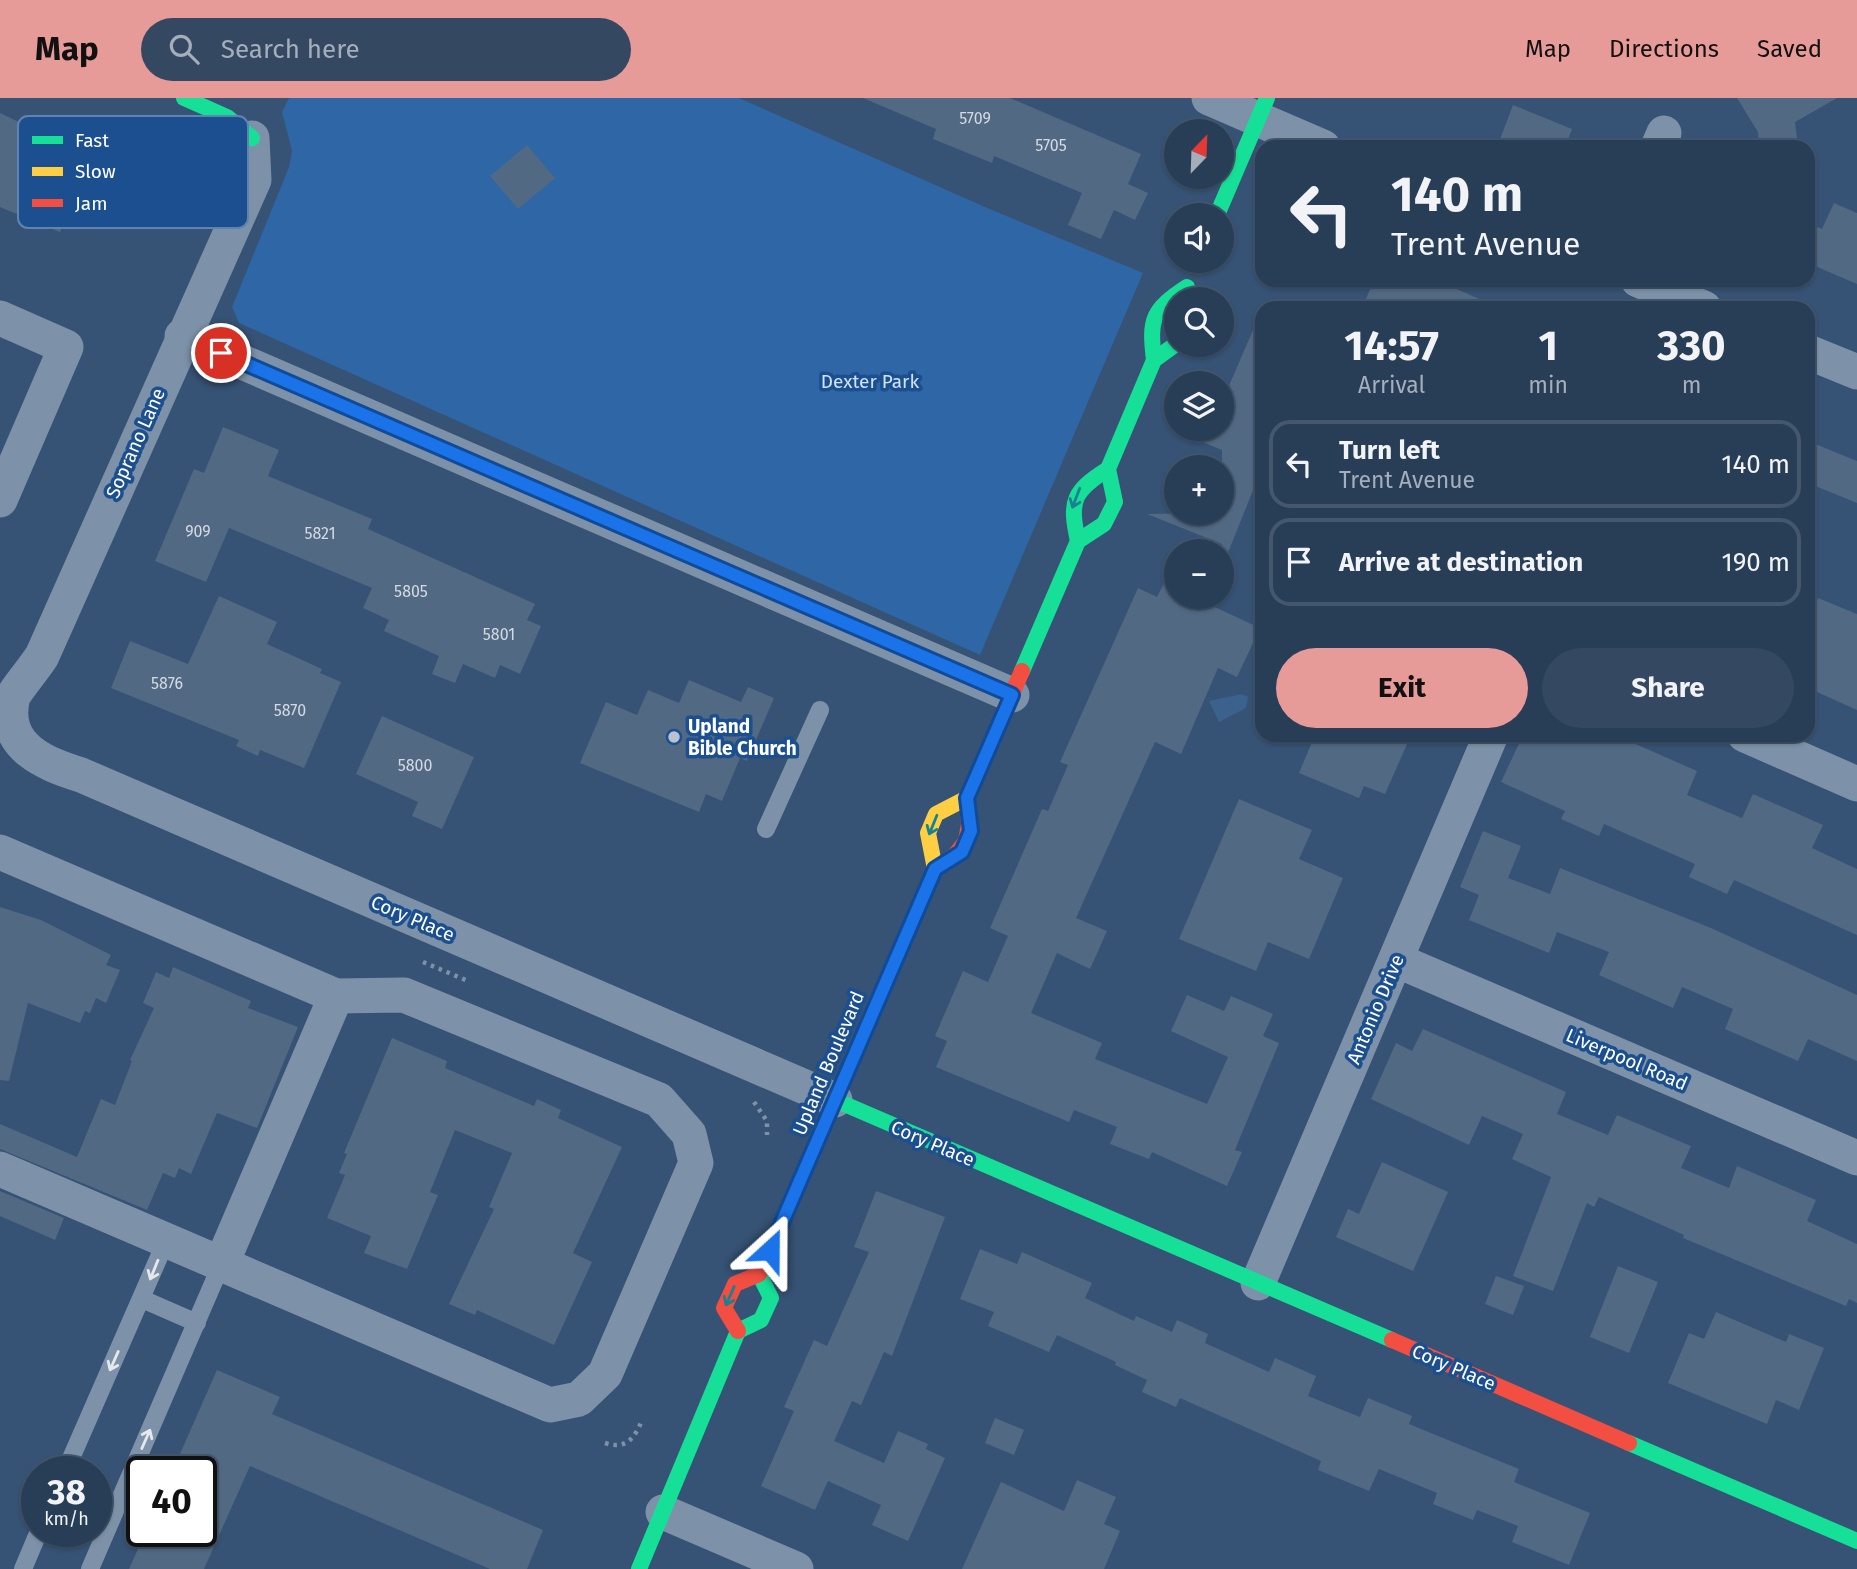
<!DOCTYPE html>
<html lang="en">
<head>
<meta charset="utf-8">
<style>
	body { margin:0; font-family:"Fira Sans",sans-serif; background:#344961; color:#f1f3f6; height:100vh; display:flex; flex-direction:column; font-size:26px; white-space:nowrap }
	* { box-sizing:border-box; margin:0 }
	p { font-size:23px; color:#a5aeba }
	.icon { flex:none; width:38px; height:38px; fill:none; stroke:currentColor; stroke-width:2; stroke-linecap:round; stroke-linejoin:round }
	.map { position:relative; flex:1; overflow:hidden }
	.side { position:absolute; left:1255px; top:203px; width:560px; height:441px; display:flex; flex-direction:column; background:#283e57; border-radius:21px; box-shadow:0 2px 5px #0004,0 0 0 2px #44576d }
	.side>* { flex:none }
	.banner { position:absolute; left:1255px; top:42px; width:560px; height:147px; border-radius:21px; box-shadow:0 2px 5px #0004,0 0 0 2px #44576d; background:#283e57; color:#f1f3f6; overflow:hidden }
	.needle { width:46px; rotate:23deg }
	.fabs { position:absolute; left:1164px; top:21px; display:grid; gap:14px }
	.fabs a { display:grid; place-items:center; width:70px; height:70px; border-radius:50%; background:#283e57; box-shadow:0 2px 5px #0004,0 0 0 2px #44576d; font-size:35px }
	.speed { position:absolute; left:21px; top:1358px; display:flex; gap:14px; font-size:35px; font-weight:700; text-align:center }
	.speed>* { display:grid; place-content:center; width:91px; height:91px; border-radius:50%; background:#283e57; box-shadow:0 2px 5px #0004,0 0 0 2px #44576d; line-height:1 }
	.speed small { font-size:18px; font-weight:400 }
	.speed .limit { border:4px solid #111; border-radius:10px; background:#fff; color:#111 }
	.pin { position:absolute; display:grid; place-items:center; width:60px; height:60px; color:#fff; margin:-30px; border:4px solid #fff; border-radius:50%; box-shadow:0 2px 7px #0007 }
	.me { position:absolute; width:77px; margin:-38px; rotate:24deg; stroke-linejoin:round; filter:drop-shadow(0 0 5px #0008) }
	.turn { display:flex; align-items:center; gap:24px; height:147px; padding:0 21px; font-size:32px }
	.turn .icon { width:91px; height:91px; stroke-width:2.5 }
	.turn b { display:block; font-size:49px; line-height:60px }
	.eta { display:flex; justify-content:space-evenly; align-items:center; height:119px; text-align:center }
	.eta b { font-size:42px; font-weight:700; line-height:49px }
	.primary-button { display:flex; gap:14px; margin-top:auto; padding:14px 21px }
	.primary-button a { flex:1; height:80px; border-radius:42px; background:#e69b98; color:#111; font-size:28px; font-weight:700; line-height:80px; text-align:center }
	.primary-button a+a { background:#344961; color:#f1f3f6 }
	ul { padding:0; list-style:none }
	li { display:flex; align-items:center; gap:21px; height:88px; margin:0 14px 10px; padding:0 7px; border:4px solid #44576d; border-radius:21px }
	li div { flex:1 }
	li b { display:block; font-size:26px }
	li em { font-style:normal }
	header { display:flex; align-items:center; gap:42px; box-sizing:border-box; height:98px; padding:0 35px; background:#e69b98; color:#111 }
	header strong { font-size:33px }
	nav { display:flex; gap:38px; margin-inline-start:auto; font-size:24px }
	.search { width:490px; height:63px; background:#344961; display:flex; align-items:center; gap:18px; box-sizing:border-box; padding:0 24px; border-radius:38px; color:#a5aeba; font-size:26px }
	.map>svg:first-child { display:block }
</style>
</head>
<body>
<header>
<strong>Map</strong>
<div class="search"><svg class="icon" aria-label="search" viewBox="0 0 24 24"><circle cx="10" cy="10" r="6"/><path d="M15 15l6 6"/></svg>Search here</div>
<nav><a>Map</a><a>Directions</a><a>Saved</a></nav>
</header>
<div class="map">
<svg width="1857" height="1471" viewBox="0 0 1857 1471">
	<rect width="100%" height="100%" fill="#365274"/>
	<path fill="#2f66a5" d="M289,0H739L985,109L1143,175L980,557L239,225L232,209L289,69L292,53L282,14Z"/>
	<path fill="#3b618d" d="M1242,596L1248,599L1246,610L1219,624L1209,603Z"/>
	<g fill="#526984">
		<path d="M863,0H1010L1141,56L1128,86L1148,95L1135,122L1114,112L1101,141L1068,127L1082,95L994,58L992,65L933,41L936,31Z"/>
		<path d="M1737,0H1837L1795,24L1798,49H1759L1758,34Z"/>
		<path d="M1513,7L1572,31L1565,49H1497Z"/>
		<path d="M0,15L38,33L41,26L80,42L88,23L162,50L152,73L159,77L157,82L184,93L168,129L77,93L60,134L0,109Z"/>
		<path d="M527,47L555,80L518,111L490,78Z"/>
		<path d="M1834,105L1857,115V186L1808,165V125L1822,131Z"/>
		<path d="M1374,182H1436L1500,210H1362Z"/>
		<path d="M1262,211V370L1223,467L1222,446L1147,416L1222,415V352L1171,331H1222V304Z"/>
		<path d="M223,329L279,352L268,378L372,421L368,431L535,506L527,522L541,528L520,576L500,567L495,580L463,566L455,585L432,576L439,558L384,533L389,522L363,510L372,490L229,430L206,484L155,463L194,371L204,375Z"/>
		<path d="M1808,343L1857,363V405L1808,385Z"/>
		<path d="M1164,485L1176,491V499H1193L1260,530L1237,579L1218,570L1181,656L1155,644L1076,820L1107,833L1090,871L1057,855L1031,915L1102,945L1095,961L1207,1006L1228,959L1171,933L1187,897L1224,913L1231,898L1273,916L1263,938L1279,945L1235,1052L1242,1054L1227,1088L1152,1054L1149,1061L1110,1046L1117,1029L1074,1012L1069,1024L936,969L947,943L935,938L963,873L988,884L1008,838L990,830L1042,711L1048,713L1068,667L1060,664L1138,490L1157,499Z"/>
		<path d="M219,498L277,524L267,546L322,571L320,575L341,584L304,670L260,652L258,658L236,648L239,642L111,590L130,543L188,566Z"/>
		<path d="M1818,500L1857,516V612L1808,590V525Z"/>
		<path d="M689,582L741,604L748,589L774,600L747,663L740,660L722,703L706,696L699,714L580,665L606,604L637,617L648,592L679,605Z"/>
		<path d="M382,618L474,659L442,731L412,718L418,704L356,676Z"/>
		<path d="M1315,637H1411L1385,696L1364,688L1359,700L1299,675Z"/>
		<path d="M1523,637H1615L1697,673L1687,697L1742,720L1753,696L1823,727L1812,750L1857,771V837L1734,782L1727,796L1689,779L1695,766L1604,726L1599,738L1561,721L1565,713L1501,684Z"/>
		<path d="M1239,701L1312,732L1299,761L1343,780L1309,861L1268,844L1256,873L1179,841Z"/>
		<path d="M1483,733L1521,748L1508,780L1550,796L1560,770L1711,830L1857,897V963L1808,941L1798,963L1725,931L1733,911L1682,889L1673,910L1599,877L1609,854L1557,834L1549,855L1469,822L1479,797L1460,789Z"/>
		<path d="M0,809L41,822L111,857L106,867L120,872L106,905L96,900L90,915L85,913L80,925L28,905L9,983L0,982Z"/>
		<path d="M173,869L251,903L248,910L298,929L257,1030L217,1015L191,1076L179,1070L175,1080L163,1075L147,1112L0,1051V1026L77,1059L101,1001L115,1007L132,963L130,962L154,910L143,905L156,874L169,880Z"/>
		<path d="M1423,931L1566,994L1557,1016L1608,1037L1617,1017L1691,1048L1681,1070L1729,1090L1737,1068L1816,1102L1807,1123L1857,1146V1205L1849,1201L1846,1208L1683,1140L1684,1137L1599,1099L1594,1109L1587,1105L1553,1193L1513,1178L1551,1079L1512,1061L1523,1036L1482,1018L1469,1047L1371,1001L1396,945L1412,953Z"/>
		<path d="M392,940L447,963L445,970L534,1008L537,1001L561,1012L558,1020L622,1049L573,1155L592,1164L554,1247L477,1212L475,1217L449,1206L494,1111L489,1109L512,1055L455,1032L430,1094L438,1097L407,1171L364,1155L371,1138L327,1120L345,1077L339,1075L347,1056L344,1055Z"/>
		<path d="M1382,1064L1448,1094L1413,1173L1336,1139L1348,1111L1359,1116Z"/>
		<path d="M0,1093L64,1120L55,1142L0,1118Z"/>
		<path d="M876,1093L945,1119L892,1258L884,1254L861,1307L852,1303L834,1343L884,1365L898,1333L928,1346L926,1351L945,1360L908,1443L872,1427L881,1407L828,1383L815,1412L761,1388L794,1313L784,1309L814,1242L827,1248L869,1154L854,1149Z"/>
		<path d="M980,1151L1017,1166L1022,1154L1092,1185L1085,1200L1134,1223L1136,1218L1172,1234L1177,1222L1208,1236L1205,1245L1269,1274L1275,1260L1316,1278L1308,1298L1360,1319L1368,1300L1412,1318L1409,1326L1519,1371L1514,1384L1590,1415L1569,1467L1512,1444L1518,1428L1477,1412L1473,1422L1433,1406L1437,1395L1379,1371L1369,1393L1318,1372L1321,1363L1180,1300L1176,1309L1142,1294L1147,1282L1115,1267L1116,1264L1057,1237L1049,1254L988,1228L994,1214L960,1201Z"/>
		<path d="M1618,1168L1658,1184L1629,1255L1590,1239Z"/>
		<path d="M1496,1178L1524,1188L1513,1217L1485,1206Z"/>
		<path d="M1716,1214L1786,1244L1789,1236L1824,1250L1799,1312L1776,1302L1767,1326L1668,1285L1689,1235L1704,1241Z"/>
		<path d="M217,1272L280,1299L272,1316L543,1432L527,1471H490L250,1368L204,1471H129L146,1433H201V1374H172Z"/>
		<path d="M995,1320L1024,1332L1014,1357L985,1345Z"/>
		<path d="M1077,1382L1116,1399L1104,1426L1120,1433L1104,1471H962L1001,1384L1064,1413Z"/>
	</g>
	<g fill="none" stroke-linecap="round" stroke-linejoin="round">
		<g stroke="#7d92a8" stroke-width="4.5" stroke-dasharray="3.5 5" stroke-linecap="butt">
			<path d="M423,864L468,883"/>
			<path d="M754,1004L767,1023V1037"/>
			<path d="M605,1345C626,1352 635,1340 642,1322"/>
		</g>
		<g stroke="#7d92a8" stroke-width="18">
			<path d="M766,731L820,612"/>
			<path d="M142,1201L197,1225"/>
			<path d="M65,1374L166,1143"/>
			<path d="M23,1471L39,1433"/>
			<path d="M90,1471L221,1167"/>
		</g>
		<g stroke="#7d92a8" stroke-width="35">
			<path d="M1209,0L1323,49"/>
			<path d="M252,40L254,82L42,558C33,572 22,584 13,598C0,650 47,666 81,677L835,1002"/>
			<path d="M1658,49L1664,35"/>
			<path d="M1638,182L1704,210"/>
			<path d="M0,220L66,249L0,402"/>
			<path d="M182,238L1012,597"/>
			<path d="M1808,254L1857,274"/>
			<path d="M1745,637L1857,686"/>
			<path d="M0,754L336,898L404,897L659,1002L689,1036L696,1065L605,1276L579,1301L550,1307L0,1071"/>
			<path d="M1396,862L1857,1060"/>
			<path d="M221,1167L336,898"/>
			<path d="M1258,1185L1491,637"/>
			<path d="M663,1414L796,1471"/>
		</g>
		<g stroke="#16e098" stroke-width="16">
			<path d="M184,0L227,19L252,40"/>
			<path d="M1217,117L1267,0"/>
			<path d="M1154,262C1149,221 1152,212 1187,189"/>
			<path d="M1078,443C1069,403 1073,393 1108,371"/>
			<path d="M1022,573L1078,443L1104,426L1115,404L1108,371L1154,262L1176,246"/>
			<path d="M835,1002L1392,1242"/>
			<path d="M1629,1345L1857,1443"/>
			<path d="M639,1471L738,1233L761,1222L771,1200L759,1176"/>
		</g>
		<path stroke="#ffcf43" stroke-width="16" d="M870,920L935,771L928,735L936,716L967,700"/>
		<g stroke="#f24e42" stroke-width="16">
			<path d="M935,771L955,757L966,743L969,726L967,700L1022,573"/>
			<path d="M738,1233L724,1210L735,1186L759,1176L870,920"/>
			<path d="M1392,1242L1629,1345"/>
		</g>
	</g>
	<defs><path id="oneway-shaft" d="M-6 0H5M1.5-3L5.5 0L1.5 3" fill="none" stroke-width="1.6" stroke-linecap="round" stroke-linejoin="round" transform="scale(1.75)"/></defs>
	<g stroke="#198292">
		<use href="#oneway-shaft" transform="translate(1076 400) rotate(111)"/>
		<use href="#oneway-shaft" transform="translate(933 727) rotate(112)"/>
		<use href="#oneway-shaft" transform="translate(730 1198) rotate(114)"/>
	</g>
	<g stroke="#e5e9ee">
		<use href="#oneway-shaft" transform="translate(154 1172) rotate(112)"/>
		<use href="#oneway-shaft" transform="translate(114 1263) rotate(114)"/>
		<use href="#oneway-shaft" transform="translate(146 1341) rotate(-66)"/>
	</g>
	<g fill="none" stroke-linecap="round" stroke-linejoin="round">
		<defs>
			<path id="route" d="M221,255L1012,597L967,700L971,733L962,754L935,771L770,1152"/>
		</defs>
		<use href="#route" stroke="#114b97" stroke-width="18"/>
		<use href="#route" stroke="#1a73e8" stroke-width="12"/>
	</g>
	<circle fill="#b9c2ce" stroke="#1b4f8f" stroke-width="2.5" cx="674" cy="639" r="7"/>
	<g text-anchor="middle" stroke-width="7" stroke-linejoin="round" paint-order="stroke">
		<g font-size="16" fill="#d4dae0">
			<text x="975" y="26">5709</text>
			<text x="1051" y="53">5705</text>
			<text x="198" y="439">909</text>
			<text x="320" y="441">5821</text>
			<text x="411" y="499">5805</text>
			<text x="499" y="542">5801</text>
			<text x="167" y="591">5876</text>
			<text x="290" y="618">5870</text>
			<text x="415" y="673">5800</text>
		</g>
		<g font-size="19" fill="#cfe3fa" stroke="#1b4f8f">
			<text x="870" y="290">Dexter Park</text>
		</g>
		<g font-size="19" fill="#fff" stroke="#1b4f8f">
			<text transform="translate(135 345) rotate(-66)" y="7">Soprano Lane</text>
			<text transform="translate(413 820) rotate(23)" y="7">Cory Place</text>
			<text transform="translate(1375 911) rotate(-67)" y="7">Antonio Drive</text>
			<text transform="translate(1627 961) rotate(23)" y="7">Liverpool Road</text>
			<text transform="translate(828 965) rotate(-67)" y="7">Upland Boulevard</text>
			<text transform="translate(933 1045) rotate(23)" y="7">Cory Place</text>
			<text transform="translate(1454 1269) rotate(23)" y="7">Cory Place</text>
		</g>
		<g font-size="19" font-weight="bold" fill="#fff" stroke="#1b4f8f" text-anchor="start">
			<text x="688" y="635">Upland<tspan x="688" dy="22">Bible Church</tspan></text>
		</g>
	</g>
	<rect x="18" y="18" width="230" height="112" rx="10" fill="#1b4f8f" stroke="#5f84b1" stroke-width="2"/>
	<rect x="32" y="38" width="31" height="8" fill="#16e098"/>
	<rect x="32" y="69" width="31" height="9" fill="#ffcf43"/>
	<rect x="32" y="101" width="31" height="8" fill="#f24e42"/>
	<g font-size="19" fill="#fff">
		<text x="75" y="49">Fast</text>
		<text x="75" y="80">Slow</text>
		<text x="75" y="112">Jam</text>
	</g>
</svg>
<div class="fabs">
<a><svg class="needle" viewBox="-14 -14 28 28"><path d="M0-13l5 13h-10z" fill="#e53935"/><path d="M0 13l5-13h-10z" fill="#a5aeba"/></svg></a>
<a><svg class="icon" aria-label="sound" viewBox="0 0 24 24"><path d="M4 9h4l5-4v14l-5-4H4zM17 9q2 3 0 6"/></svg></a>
<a><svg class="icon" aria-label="search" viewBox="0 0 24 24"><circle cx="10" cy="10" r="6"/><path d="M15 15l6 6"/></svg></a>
<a><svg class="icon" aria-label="layers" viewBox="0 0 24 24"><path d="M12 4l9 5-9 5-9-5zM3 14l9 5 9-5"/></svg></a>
<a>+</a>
<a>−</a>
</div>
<div class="speed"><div>38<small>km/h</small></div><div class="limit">40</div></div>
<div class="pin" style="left:221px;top:255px;background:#d93025"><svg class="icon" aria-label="arrive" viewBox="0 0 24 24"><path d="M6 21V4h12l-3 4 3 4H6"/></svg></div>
<svg class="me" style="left:770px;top:1152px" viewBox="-20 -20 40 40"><path d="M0-17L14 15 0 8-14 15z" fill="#1a73e8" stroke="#fff" stroke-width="4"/></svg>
<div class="banner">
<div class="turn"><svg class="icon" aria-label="left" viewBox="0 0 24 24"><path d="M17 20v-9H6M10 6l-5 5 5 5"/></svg><div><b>140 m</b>Trent Avenue</div></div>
</div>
<section class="side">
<div class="eta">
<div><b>14:57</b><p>Arrival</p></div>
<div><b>1</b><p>min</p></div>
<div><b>330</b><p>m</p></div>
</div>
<ul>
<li><svg class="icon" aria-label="left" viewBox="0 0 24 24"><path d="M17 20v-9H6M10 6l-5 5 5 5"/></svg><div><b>Turn left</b><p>Trent Avenue</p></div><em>140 m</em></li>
<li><svg class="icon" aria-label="arrive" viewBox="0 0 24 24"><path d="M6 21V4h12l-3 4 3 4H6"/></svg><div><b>Arrive at destination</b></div><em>190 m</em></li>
</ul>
<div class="primary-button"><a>Exit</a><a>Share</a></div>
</section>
</div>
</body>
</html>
